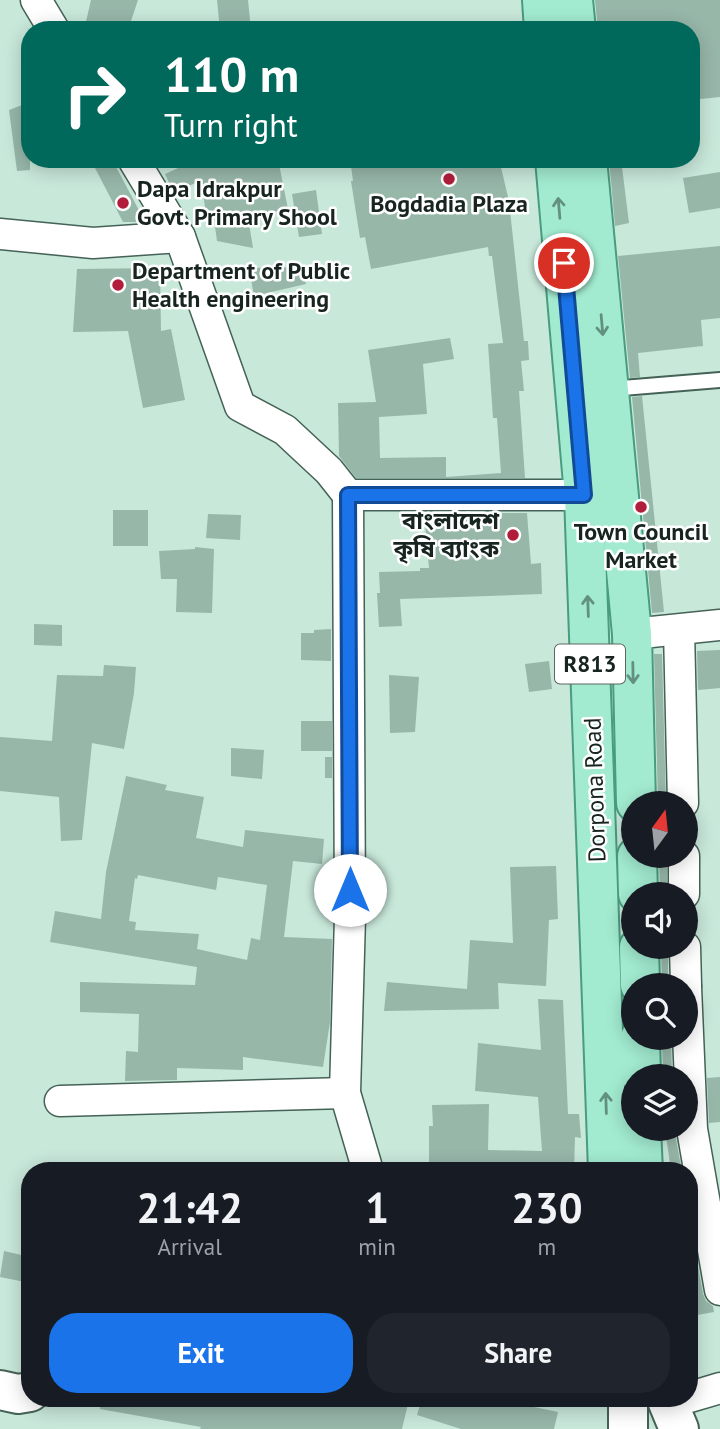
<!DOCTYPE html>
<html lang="en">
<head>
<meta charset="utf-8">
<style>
	body { margin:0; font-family:"PT Sans","Noto Sans Bengali",sans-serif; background:#20242c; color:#f1f3f6; height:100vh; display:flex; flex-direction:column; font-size:26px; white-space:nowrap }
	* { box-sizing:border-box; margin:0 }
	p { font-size:23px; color:#9ea1a6 }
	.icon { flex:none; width:38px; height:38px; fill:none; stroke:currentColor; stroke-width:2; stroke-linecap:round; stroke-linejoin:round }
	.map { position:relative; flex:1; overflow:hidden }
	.panel { position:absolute; left:21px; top:1162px; width:677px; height:245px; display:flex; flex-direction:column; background:#171b24; border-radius:28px; box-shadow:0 4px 18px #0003 }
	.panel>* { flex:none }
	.top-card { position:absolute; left:21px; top:21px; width:679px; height:147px; border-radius:28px; box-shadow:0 4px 18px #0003; background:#00695c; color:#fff; overflow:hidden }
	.needle { width:46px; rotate:15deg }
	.tools { position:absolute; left:621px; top:791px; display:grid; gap:14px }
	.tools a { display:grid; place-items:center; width:77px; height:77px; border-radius:50%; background:#171b24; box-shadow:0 4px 18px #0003; font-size:35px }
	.pin { position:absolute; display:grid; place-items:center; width:60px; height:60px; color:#fff; margin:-30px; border:4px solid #fff; border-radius:50%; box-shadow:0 2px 7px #0007 }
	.me { position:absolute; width:77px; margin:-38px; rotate:0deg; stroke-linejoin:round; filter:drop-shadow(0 0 5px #0008) }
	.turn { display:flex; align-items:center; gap:24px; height:147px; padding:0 28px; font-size:32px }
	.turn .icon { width:91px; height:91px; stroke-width:2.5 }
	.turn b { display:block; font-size:49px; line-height:60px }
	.eta { display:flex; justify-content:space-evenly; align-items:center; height:119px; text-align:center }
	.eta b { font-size:42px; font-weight:700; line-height:49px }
	.primary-button { display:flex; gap:14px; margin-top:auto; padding:14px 28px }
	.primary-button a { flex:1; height:80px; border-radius:28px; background:#1a73e8; color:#fff; font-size:28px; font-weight:700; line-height:80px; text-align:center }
	.primary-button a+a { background:#20242c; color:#f1f3f6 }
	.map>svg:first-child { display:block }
</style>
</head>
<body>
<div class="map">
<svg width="720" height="1429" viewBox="0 0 720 1429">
	<rect width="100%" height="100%" fill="#c8e8da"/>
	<g fill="#97b7a9" fill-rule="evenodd">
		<path d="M91,0H138L128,30H84Z"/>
		<path d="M217,0H248L251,30H220Z"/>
		<path d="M595,0H720V97L691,100V30H598Z"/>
		<path d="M30,102V170L17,171L9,110Z"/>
		<path d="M198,159H278L288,209L248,217L253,248L217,241L213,212L206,213L201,181L173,192L165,174Z"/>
		<path d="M350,159H381L382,166L420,159H499L509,201L524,341H528L529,360L521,361L524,391H519L525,478H356L339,456L338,403L376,402L368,350L450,338L454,359L423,364L427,414L379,417L380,458L446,457V477L501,473L497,418H493L488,344L503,343L492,256H489L488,247L371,269L365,237L360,238L351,181H353Z"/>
		<path d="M609,159H621L629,223L615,226Z"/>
		<path d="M115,165L132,197L145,222H123L94,166Z"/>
		<path d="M720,172V208L689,213L683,178Z"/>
		<path d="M316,190L322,234L299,237L292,194Z"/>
		<path d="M720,246V318L701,320L703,346L638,353L640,377L630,378L618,256Z"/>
		<path d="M302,267L306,284L254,296L249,268Z"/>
		<path d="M160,268L161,331L171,329L185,400L143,408L128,331L73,332L77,269Z"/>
		<path d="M642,396L664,612L652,613L632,397Z"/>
		<rect x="113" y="510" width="35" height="36"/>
		<path d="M424,513H527L531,564L541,563L542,594L400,599L402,626L379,627L377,593H380L379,572L420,571V568H429Z"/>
		<path d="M208,514L241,515L240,540L206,538Z"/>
		<path d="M195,547L214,549L212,613L176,612L177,579H161L159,551L195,549Z"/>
		<path d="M34,624L62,625V646L34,645Z"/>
		<path d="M331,629V661L301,660V633H314V630Z"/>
		<path d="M720,650V688L698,690L697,651Z"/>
		<path d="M654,654H662L666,803H658Z"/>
		<path d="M549,661L552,689L529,692L525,664Z"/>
		<path d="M104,665L136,667L134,693L124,749L92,743L82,840L61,841L59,797L0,791V737L52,741L57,675L103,676Z"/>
		<path d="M389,675L419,677L415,732L390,733Z"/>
		<rect x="301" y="721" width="31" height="30"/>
		<path d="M231,748L264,750L262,779L231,776Z"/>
		<rect x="325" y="757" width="7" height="21"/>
		<path d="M126,776L167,785L165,790L204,797L196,838L243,847L245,830L324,839L322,864L293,861L284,937L332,939L330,1022L323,1067L243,1057V1070L177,1068V1080L125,1081L126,1051L138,1052L139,1014L80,1012V982L195,985L197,967L50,942L55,911L101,919L106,872ZM138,875L216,890L218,877L267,885L260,940L251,938L247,960L197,949L199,934L135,930L136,922L129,921L135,878L137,879Z"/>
		<path d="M659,856H667V894H660Z"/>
		<path d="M556,866L558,919L549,920L546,986L498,983L499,1009L384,1011L387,982L467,989L470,940L513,943L510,867Z"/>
		<path d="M661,947H668V985H662Z"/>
		<path d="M538,999L563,1000L568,1114H579L581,1138L575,1137L574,1171H429V1126H433L432,1105L489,1104L488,1150L542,1151L538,1097L475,1091L478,1043L541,1050Z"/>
		<path d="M662,1038H671L672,1076H663Z"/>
		<path d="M720,1077V1122L709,1123L707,1078Z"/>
		<path d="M665,1129H674L682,1171H671Z"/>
		<path d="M690,1233H692L703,1294L706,1301L713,1306L714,1312L692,1316L690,1298Z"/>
		<path d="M4,1251L30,1257V1283L0,1277Z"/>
		<path d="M101,1398H388L408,1404L402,1429H200L201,1427L100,1409Z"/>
		<path d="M422,1398H492L558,1412L554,1429H461L417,1415Z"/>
	</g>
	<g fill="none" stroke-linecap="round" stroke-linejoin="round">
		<defs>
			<path id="lane" d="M610,389L720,380"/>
			<g id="street">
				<path d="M36,0L54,30"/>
				<path d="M133,159L180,237L240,406L285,430L329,471L348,495H584"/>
				<path d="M0,234L93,243L180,237"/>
				<path d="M348,495L350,917L345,1093L368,1171"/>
				<path d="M679,630L683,803"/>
				<path d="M632,634L720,625"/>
				<path d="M684,856V894"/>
				<path d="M685,947L686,985"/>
				<path d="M686,987L692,1129L720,1290"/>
				<path d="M60,1101L345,1093"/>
				<path d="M690,1397L720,1388"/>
			</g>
			<g id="secondary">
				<path d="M0,1390L18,1394L30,1392"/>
				<path d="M666,1398L679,1429"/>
				<path d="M628,1429V1398"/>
			</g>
			<g id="primary">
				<path d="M542,0L544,30"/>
				<path d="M573,0L576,30"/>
				<path d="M555,159L584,495L608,1171"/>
				<path d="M587,159L632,634L636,803"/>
				<path d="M637,856L638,894"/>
				<path d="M639,947L640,985"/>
				<path d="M640,1038L641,1076"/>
				<path d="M641,1129L643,1171"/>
			</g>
		</defs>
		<use href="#lane" stroke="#456256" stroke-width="18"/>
		<use href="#street" stroke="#456256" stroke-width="33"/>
		<use href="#secondary" stroke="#456256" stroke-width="42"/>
		<use href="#primary" stroke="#499c7f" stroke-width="42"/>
		<use href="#lane" stroke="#fff" stroke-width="14"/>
		<use href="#street" stroke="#fff" stroke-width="30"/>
		<use href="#secondary" stroke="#fff" stroke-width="38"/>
		<use href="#primary" stroke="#a2ebd1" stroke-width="38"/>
	</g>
	<defs><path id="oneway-shaft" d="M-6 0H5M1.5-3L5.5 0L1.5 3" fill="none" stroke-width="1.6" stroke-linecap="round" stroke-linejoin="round" transform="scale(1.75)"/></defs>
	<g stroke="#639181">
		<use href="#oneway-shaft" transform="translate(559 208) rotate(-95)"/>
		<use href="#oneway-shaft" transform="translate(602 325) rotate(85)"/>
		<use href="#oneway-shaft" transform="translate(588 606) rotate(-92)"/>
		<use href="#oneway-shaft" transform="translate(633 673) rotate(89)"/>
		<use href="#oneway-shaft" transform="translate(606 1103) rotate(-92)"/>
	</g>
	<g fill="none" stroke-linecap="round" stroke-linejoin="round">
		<defs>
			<path id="route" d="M350,890L348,495H584L564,263"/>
		</defs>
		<use href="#route" stroke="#114b97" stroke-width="18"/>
		<use href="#route" stroke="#1a73e8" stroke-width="12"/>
	</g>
	<g fill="#b11d3b" stroke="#fff" stroke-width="2.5">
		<circle cx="449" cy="179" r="7"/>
		<circle cx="123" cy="203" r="7"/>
		<circle cx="118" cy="285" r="7"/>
		<circle cx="641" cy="507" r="7"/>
		<circle cx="513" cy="535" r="7"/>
	</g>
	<g text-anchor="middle" stroke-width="5" stroke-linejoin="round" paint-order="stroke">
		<rect fill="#fff" stroke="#5d6662" stroke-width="2" x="555" y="644.5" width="70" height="39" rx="5"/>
		<g font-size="23" font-weight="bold" fill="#17241f">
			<text x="590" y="672">R813</text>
		</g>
		<g font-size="24" font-weight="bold" fill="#17241f" stroke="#fff" text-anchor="start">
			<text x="137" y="197">Dapa Idrakpur<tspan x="137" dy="28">Govt. Primary Shool</tspan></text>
			<text x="449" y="212" text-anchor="middle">Bogdadia Plaza</text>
			<text x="132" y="279">Department of Public<tspan x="132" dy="28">Health engineering</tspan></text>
			<text x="499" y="529" text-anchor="end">বাংলাদেশ<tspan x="499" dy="28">কৃষি ব্যাংক</tspan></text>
			<text x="641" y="540" text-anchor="middle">Town Council<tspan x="641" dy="28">Market</tspan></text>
		</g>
		<g font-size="24" fill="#17241f" stroke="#fff">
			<text transform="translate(595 790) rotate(-92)" y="8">Dorpona Road</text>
		</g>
	</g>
</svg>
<div class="tools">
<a><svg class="needle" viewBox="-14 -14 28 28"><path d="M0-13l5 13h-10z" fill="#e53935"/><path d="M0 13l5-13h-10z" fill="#9ea1a6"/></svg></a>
<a><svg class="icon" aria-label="sound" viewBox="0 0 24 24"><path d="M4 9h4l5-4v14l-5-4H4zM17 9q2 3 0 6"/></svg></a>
<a><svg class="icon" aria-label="search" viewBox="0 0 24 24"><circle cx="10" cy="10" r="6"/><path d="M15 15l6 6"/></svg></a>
<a><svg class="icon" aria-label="layers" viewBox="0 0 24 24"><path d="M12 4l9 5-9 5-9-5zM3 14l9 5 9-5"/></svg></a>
</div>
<div class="pin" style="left:564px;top:263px;background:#d93025"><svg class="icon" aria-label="arrive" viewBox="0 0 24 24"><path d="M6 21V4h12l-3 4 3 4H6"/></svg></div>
<svg class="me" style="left:350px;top:890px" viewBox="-20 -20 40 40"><circle r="19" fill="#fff"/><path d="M0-13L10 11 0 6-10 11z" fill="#1a73e8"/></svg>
<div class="top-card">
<div class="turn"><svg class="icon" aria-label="right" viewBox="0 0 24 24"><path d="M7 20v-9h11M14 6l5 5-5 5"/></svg><div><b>110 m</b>Turn right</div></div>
</div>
<section class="panel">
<div class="eta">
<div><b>21:42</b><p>Arrival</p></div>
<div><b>1</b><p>min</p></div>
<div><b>230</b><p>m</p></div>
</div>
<div class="primary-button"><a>Exit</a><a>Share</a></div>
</section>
</div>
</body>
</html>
